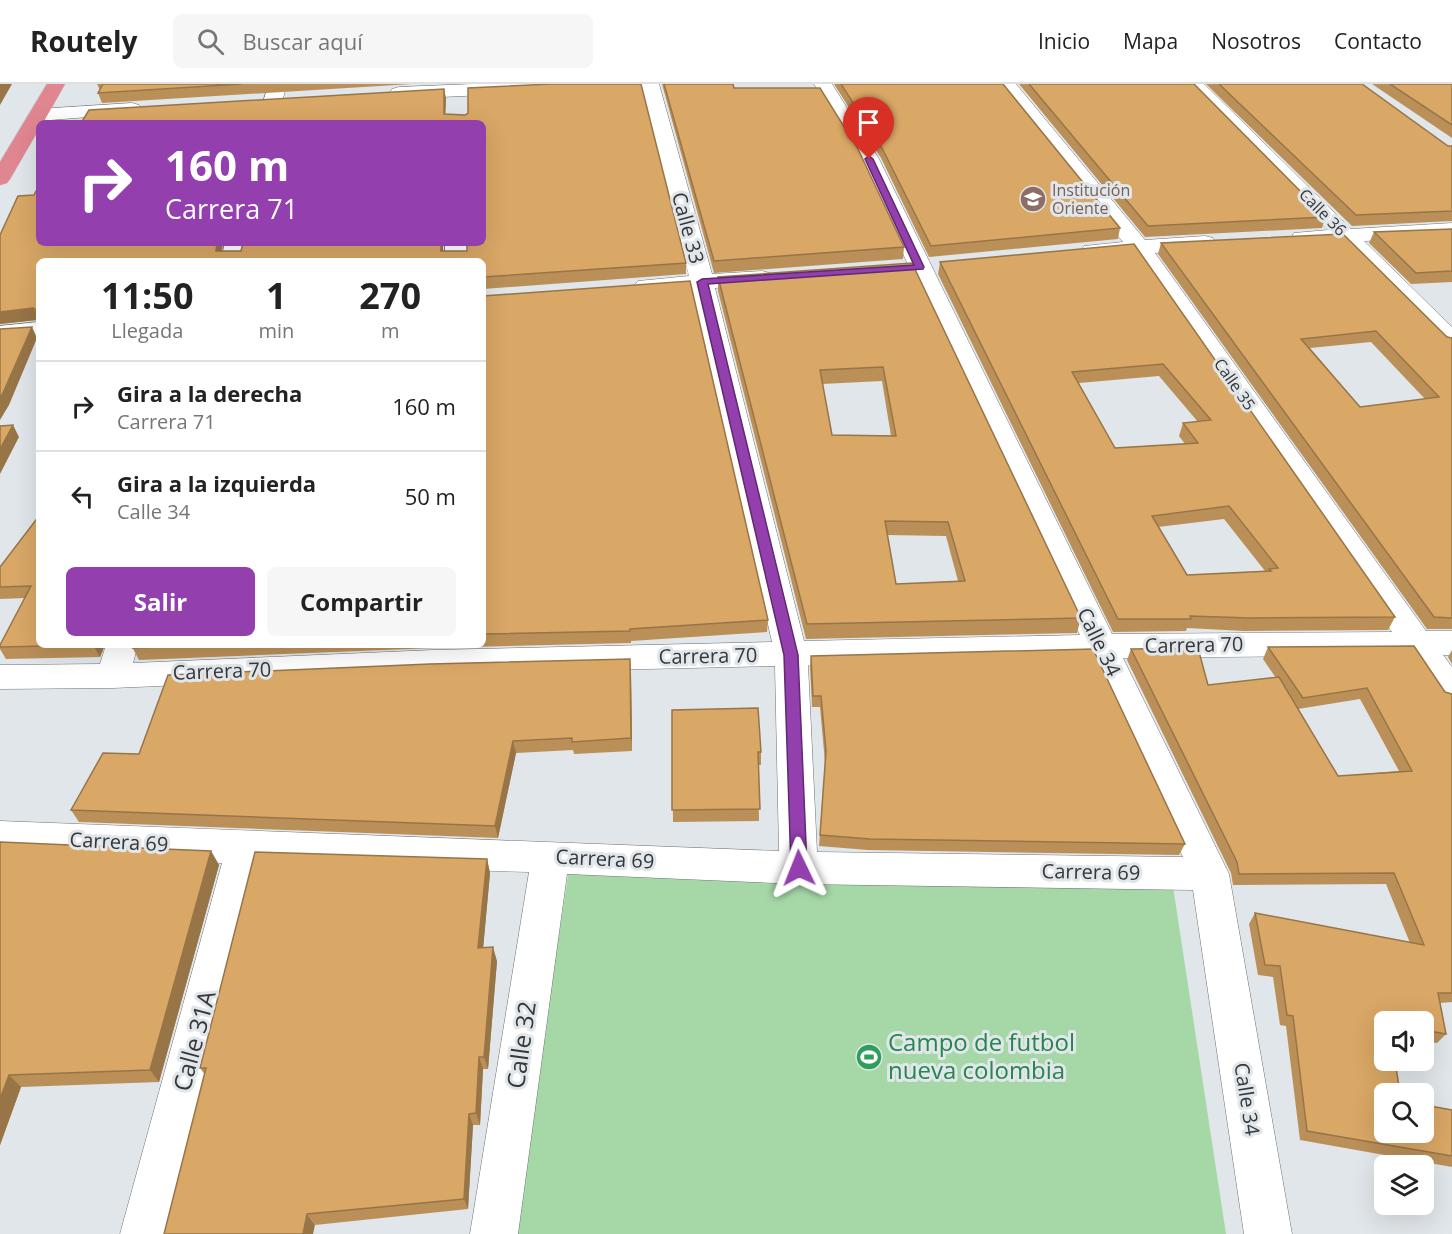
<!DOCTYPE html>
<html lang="es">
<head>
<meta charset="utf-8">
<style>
	body { margin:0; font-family:"Open Sans",sans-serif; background:#f6f6f6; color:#222; height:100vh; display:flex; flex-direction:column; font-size:22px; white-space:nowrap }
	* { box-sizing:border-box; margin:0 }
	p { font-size:20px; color:#767676 }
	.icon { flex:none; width:33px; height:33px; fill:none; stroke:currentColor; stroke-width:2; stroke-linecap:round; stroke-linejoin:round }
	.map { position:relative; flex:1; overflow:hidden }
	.drawer { position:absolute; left:36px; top:174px; width:450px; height:390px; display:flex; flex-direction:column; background:#fff; border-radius:9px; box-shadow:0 6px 24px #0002 }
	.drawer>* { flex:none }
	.banner { position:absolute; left:36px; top:36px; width:450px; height:126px; border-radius:9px; box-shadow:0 6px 24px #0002; background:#933fae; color:#fff; overflow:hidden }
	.buttons { position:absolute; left:1374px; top:927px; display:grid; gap:12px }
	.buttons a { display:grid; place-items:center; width:60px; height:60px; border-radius:9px; background:#fff; box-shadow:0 6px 24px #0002; font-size:30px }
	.pin { position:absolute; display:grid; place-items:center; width:51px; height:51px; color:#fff; margin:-62px -26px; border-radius:50% 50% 50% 0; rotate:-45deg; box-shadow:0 0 6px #0007 }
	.pin .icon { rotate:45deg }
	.me { position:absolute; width:66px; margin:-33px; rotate:358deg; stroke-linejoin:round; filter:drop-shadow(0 0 4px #0008) }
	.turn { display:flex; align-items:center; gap:21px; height:126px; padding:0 30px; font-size:27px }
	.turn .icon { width:78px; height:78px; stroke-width:2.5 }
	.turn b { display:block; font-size:42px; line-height:51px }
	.eta { display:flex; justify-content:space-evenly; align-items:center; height:102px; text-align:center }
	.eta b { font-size:36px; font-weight:700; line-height:42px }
	.action { display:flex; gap:12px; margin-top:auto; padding:12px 30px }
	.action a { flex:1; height:69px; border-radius:9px; background:#933fae; color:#fff; font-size:24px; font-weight:700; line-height:69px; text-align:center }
	.action a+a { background:#f6f6f6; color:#222 }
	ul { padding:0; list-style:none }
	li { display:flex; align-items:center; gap:18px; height:90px; padding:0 30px; border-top:2px solid #e0e0e0 }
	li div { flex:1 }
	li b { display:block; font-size:22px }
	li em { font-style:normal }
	header { display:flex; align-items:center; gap:36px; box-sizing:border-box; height:84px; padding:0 30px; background:#fff; border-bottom:2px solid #e0e0e0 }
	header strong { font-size:28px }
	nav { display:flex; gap:33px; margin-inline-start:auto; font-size:21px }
	.search { width:420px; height:54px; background:#f6f6f6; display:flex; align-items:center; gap:15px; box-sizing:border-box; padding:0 21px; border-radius:9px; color:#767676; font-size:22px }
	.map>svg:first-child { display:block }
</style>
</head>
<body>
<header>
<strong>Routely</strong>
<div class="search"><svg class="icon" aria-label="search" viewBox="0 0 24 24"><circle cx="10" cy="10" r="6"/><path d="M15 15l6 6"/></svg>Buscar aquí</div>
<nav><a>Inicio</a><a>Mapa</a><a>Nosotros</a><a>Contacto</a></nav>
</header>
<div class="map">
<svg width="1452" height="1150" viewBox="0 0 1452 1150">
	<rect width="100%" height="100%" fill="#e1e6ea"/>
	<path fill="#a6d8a7" d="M569,786L1172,796L1226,1150H512Z"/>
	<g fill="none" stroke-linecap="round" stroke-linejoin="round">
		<defs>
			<g id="street">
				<path d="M269,0H287L276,39H256Z"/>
				<path d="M473,0H602L600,4L593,6L399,15L392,13L390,9L392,5L399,3Z"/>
				<path d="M641,0H659L712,190L762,187L770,189L774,194L770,199L715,204L804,557L1080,551L859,75L814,0H832L879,75L1112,550L1392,548L1133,171L1092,174L1084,172L1081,167L1084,162L1123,158L997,0H1016L1145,156L1205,152L1213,154L1216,159L1213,164L1155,169L1426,547H1452V571H1443L1452,583V622L1440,618L1408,571L1123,574L1229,790L1292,1150H1244L1193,806L799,800L567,790L518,1150H470L529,788L260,780L168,1150H120L222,779L0,769V737L779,767L775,582L433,590L113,604L0,605V581L100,580L106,561H138L133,579L433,566L772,558L692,206L646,209L638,207L634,202L638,197L689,192ZM1091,574L1183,773L817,768L808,581Z"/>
				<path d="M1184,0H1204L1351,145L1452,139V153L1364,157L1452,243V264L1443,262L1340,159L1302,161L1294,159L1291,154L1294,149L1328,146Z"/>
				<path d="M132,19L139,21L142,25L139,29L38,37L31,35L28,31L31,27L38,25Z"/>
				<path d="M225,159H247L243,177H221Z"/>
				<rect x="445" y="159" width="22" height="18"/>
				<path d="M39,238V252L0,256V242Z"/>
			</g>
			<path id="highway" d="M47,0H65L43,39H39V45L10,95L7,99L0,101V78Z"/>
		</defs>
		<use href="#street" stroke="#6e7276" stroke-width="1"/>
		<use href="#highway" stroke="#c2c3c4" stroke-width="1"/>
		<use href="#street" fill="#fff" fill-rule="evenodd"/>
		<use href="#highway" fill="#e08691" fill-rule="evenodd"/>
	</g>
	<g fill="#bb9058" fill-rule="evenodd">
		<path d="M97,0H412L102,19L98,9L100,6Z"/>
		<path d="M551,0H641L686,179V190L483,205V177H39V240L37,236L0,240V151L18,112L34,111L36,107H39V159H223L222,167H241L243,159H443V167H467V159H483V39H81L89,26L444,5L446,15L445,30L465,31L468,29V4Z"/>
		<path d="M662,0H733L734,4L904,163L903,175L714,189Z"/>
		<path d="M834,0H1003L1120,144L1118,155L929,173L881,74Z"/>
		<path d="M1019,0H1194L1326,133L1322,144L1145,153Z"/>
		<path d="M1206,0H1362L1448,62H1452V137L1352,142Z"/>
		<path d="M1372,0H1452V54Z"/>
		<path d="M1452,145V198L1411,200L1369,159L1374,148Z"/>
		<path d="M1161,159L1452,254V545H1427L1158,170ZM1371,258L1425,315L1360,323L1310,264Z"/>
		<path d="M1134,160L1395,533L1388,546L1244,547L1187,544L1186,547L1113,548L938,190L940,178ZM1159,292L1198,338L1183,339L1179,352L1185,360L1115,364L1079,299ZM1224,435L1265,487L1187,491L1158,443Z"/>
		<path d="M912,179L1081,534L1077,549L806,555L718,207V193ZM882,297L891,352L832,351L822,300ZM887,451L946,452L958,497L896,500Z"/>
		<path d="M483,212L768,536L767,548L631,557V559L433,564L139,576L131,561H483Z"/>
		<path d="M39,432L105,561L100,573L6,575L0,565V561L25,514L0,515V483Z"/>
		<path d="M1268,563L1452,610V918L1440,919L1446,950L1437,959L1424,957V938H1384V1048L1452,1026V1083L1300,1056L1286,942L1280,941L1273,893L1258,891L1249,840L1255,829L1410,859L1386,800L1233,801L1231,789L1127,576L1131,565L1208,601L1276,594L1263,575ZM1360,615L1399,687L1338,692L1298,625Z"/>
		<path d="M1452,566V580L1448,573Z"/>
		<path d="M811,572L1185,760L1179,771L868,766L819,762L825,679L820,623H812L810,583Z"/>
		<path d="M631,588L632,667L574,670L573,666L516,669L498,754L79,738L71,726Z"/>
		<path d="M672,626L761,668V681H758L759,737L673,738Z"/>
		<path d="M0,758L211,767L219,781L159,998L21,1003L0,1061Z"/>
		<path d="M487,775L490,789L483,864L497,877L488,985H483L480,1041H473L468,1125L315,1141L200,984Z"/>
	</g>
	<g fill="#987547">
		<path d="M0,0H12L0,21Z"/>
		<path d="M444,5L446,15L445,39L444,30Z"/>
		<path d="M217,159H223L220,177L216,167Z"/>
		<path d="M441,159H443V177L441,167Z"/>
		<path d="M33,224L37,231L39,226V240L37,236L0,240V228Z"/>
		<path d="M32,243L37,254L9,321L0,336V314Z"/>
		<path d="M13,341L19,353L0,390V365Z"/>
		<path d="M93,561H105L100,573Z"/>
		<path d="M630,575L631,588L632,667L631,654Z"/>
		<path d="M513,657L516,669L498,754L495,742Z"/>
		<path d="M211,767L219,781L159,998L150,986Z"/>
		<path d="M487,775L490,789L482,877L478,864Z"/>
		<path d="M493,863L497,877L488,985L484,973Z"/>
		<path d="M479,973L483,985L480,1041L476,1029Z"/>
		<path d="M9,991L21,1003L0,1061V1015Z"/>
		<path d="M469,1030L473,1041L468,1125L464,1115Z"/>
		<path d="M307,1130L315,1141L313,1150H303Z"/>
	</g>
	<g fill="#d9a766" stroke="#987547" stroke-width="1.5" fill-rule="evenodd">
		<path d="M103,0H242L98,9Z"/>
		<path d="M551,0H641L686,179L483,193V177H39V226L36,233V226L33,224L0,228V151L18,112L34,111L36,107H39V159H217L216,167H241L243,159H441V167H467V159H483V39H81L89,26L444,5V30L465,31L468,29V4Z"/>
		<path d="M664,0H733L734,4H820L858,65L904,163L714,177Z"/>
		<path d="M841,0H1003L1120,144L931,162L882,64Z"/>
		<path d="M1029,0H1194L1326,133L1148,142Z"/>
		<path d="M1219,0H1362L1448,62H1452V127L1356,131Z"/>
		<path d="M1390,0H1452V41Z"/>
		<path d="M1452,145V187L1416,189L1374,148Z"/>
		<path d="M1343,150L1447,253L1452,254V534L1434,533L1161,159ZM1376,247L1439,313L1360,323L1301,255Z"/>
		<path d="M1134,160L1395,533L1250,534L1190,532L1191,535H1118L940,178ZM1163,280L1211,336L1183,339L1198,359L1115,364L1072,288ZM1229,422L1278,484L1269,485L1271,487L1187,491L1152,432Z"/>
		<path d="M912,179L1081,534L807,540L718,193ZM883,283L896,352L832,351L820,286ZM885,437L948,438L965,497L896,500Z"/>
		<path d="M690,197L768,536L630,545V547L483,550V212Z"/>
		<path d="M32,243L3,309L0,314V245Z"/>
		<path d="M13,341L0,365V342Z"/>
		<path d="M39,432V561H93L0,563V561L31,502L0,503V483Z"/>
		<path d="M135,561H213L133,564Z"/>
		<path d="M1414,562L1445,608L1452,610V909H1438L1446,950L1424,946V938H1384V976H1395L1400,1010H1384V1048H1424V1021L1452,1026V1072L1307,1047L1293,932L1287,931L1280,882L1265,881L1255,829L1424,861L1394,789L1239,790L1237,778L1131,565L1198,564L1208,601L1279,593L1338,692L1412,687L1367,604L1303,614L1268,563Z"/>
		<path d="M1093,565L1185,760L870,755L820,751L826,667L821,612H813L811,572Z"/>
		<path d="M630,575L631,654L572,658V654L513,657L495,742L71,726L103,669L139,670L168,591L430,580Z"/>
		<path d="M758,624L761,668H758L760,725L672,726V626Z"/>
		<path d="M0,758L211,767L150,986L9,991L0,1015Z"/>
		<path d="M255,768L487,775L478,864L493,863L484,973H479L476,1029L469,1030L464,1115L307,1130L303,1150H164L206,984H200Z"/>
	</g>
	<path fill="#933fae" stroke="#602971" stroke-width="1.5" d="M869,72L873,75L924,183L923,185L708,200L798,571L807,784L805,789L799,791L793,789L791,784L784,571L697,198L702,195L914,181L865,75Z"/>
	<defs>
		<symbol id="school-disc" viewBox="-11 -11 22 22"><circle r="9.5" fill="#8d6e63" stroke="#e1e6ea"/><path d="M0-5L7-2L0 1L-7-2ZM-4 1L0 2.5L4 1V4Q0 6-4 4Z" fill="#fff"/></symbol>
		<symbol id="stadium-disc" viewBox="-11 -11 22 22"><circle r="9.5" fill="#2e9e5b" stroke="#e1e6ea"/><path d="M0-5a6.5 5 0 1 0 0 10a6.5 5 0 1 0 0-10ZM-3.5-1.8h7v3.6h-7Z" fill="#fff"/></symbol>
	</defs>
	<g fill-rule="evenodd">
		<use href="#school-disc" x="1018" y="100" width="30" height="30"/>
		<use href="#stadium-disc" x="854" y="958" width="30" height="30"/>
	</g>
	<g text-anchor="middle" stroke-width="6" stroke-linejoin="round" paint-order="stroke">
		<g font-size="16" fill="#785e54" stroke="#e1e6ea" text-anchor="start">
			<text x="1052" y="112">Institución<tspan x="1052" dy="18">Oriente</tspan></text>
		</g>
		<g font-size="16" fill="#353739" stroke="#e1e6ea">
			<text transform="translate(1323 128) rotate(45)" y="6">Calle 36</text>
			<text transform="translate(1235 300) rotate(55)" y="6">Calle 35</text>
		</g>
		<g font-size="20" fill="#353739" stroke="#e1e6ea">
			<text transform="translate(688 144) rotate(75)" y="7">Calle 33</text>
			<text transform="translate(1099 558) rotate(64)" y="7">Calle 34</text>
			<text transform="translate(1194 561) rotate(-1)" y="7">Carrera 70</text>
			<text transform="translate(708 572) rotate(-1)" y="7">Carrera 70</text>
			<text transform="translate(222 587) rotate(-2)" y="7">Carrera 70</text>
			<text transform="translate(119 758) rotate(3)" y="7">Carrera 69</text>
			<text transform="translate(605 775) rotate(3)" y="7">Carrera 69</text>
			<text transform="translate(1091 788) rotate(1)" y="7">Carrera 69</text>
			<text transform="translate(1247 1015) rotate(81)" y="7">Calle 34</text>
		</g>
		<g font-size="24" fill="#353739" stroke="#e1e6ea">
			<text transform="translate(195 957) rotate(-75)" y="8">Calle 31A</text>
			<text transform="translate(522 961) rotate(-82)" y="8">Calle 32</text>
		</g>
		<g font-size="24" fill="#27864d" stroke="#e1e6ea" text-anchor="start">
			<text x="888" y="967">Campo de futbol<tspan x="888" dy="28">nueva colombia</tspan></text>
		</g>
	</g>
</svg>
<div class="buttons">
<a><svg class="icon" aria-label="sound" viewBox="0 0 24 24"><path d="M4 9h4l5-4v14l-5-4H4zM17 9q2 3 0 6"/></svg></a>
<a><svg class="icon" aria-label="search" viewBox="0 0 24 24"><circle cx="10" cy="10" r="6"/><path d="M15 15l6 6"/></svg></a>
<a><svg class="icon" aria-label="layers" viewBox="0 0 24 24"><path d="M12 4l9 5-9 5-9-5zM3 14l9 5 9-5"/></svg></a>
</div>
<div class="pin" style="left:869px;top:75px;background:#d93025"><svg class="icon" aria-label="arrive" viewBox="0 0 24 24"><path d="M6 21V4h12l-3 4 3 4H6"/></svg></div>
<svg class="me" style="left:799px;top:784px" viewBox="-20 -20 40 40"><path d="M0-17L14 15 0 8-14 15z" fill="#933fae" stroke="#fff" stroke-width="4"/></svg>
<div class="banner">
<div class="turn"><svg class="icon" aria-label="right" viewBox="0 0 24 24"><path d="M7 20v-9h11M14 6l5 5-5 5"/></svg><div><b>160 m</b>Carrera 71</div></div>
</div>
<section class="drawer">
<div class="eta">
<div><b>11:50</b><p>Llegada</p></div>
<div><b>1</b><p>min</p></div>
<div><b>270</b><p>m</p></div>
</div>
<ul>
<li><svg class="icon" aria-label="right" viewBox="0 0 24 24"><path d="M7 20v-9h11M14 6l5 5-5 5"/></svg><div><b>Gira a la derecha</b><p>Carrera 71</p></div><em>160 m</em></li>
<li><svg class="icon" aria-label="left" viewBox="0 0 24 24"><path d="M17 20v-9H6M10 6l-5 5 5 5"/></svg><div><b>Gira a la izquierda</b><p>Calle 34</p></div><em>50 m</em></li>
</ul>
<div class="action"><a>Salir</a><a>Compartir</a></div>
</section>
</div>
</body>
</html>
